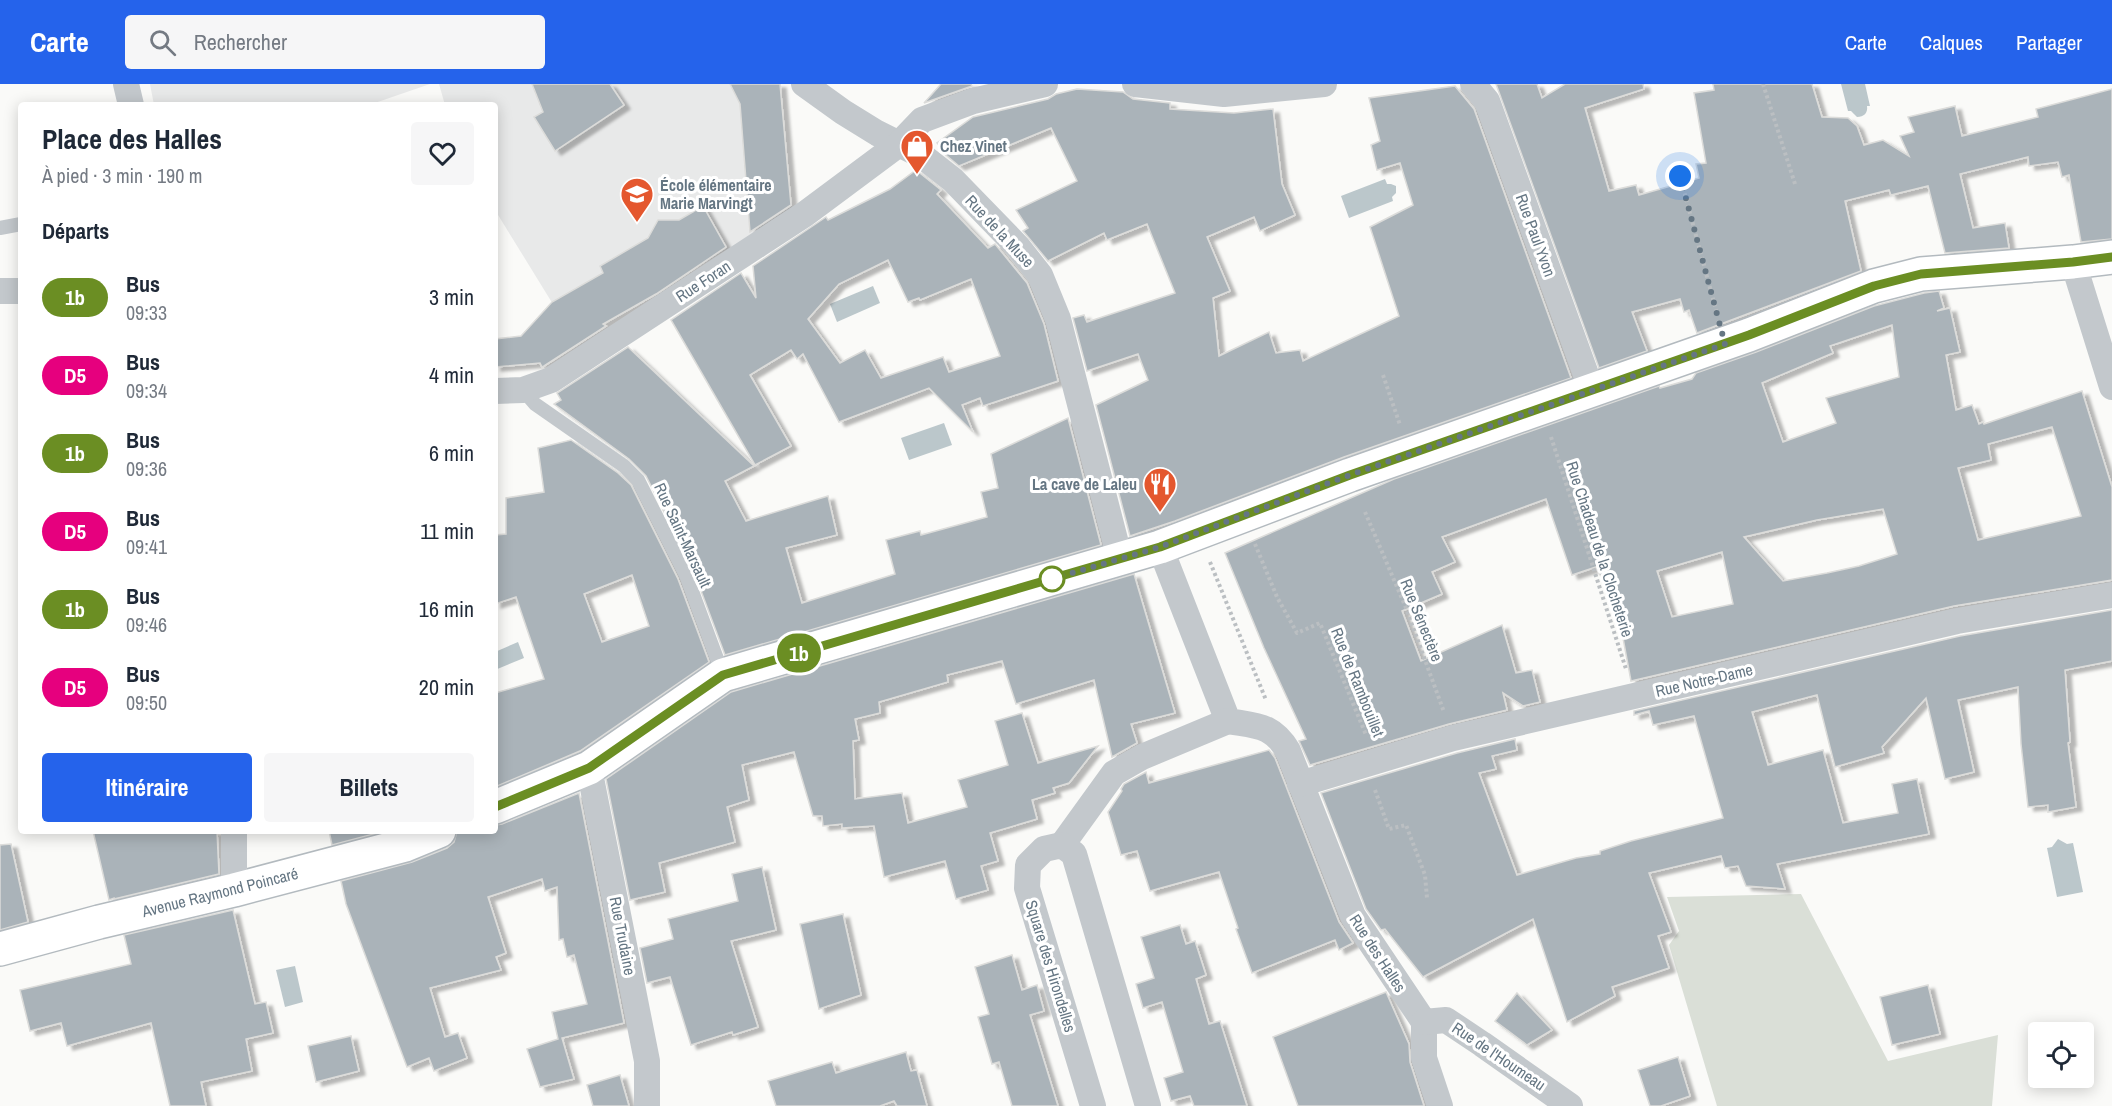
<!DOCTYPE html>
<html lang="fr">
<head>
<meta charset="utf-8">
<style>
  body { margin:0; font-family:"Archivo Narrow",sans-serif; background:#f6f6f7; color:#1f2937; height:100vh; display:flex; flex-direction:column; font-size:22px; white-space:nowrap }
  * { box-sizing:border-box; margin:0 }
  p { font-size:20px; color:#747a83 }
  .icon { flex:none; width:33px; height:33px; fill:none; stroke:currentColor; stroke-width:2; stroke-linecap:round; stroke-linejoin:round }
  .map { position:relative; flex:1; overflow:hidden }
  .details { position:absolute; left:18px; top:18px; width:480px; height:732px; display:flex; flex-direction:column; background:#fff; border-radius:6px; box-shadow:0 3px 15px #0003 }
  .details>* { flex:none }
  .badge { padding:0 12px; border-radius:20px; font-size:21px; line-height:39px }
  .controls { position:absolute; left:2028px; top:938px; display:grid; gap:12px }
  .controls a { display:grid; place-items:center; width:66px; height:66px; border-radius:6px; background:#fff; box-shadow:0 3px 15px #0003; font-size:30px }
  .you { position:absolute; width:30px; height:30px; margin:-15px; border:4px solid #fff; border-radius:50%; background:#1a73e8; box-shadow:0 0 0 9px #1a73e833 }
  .map>.badge { position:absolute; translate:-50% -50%; box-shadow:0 0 0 3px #fff }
  h2 { padding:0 24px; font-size:22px; line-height:54px }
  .round { display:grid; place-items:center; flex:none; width:63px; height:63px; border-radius:6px; background:#f6f6f7 }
  .headline { display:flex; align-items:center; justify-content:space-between; height:102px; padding:0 24px }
  h1 { font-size:28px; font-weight:700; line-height:45px }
  .cta { display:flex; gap:12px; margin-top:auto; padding:12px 24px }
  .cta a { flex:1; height:69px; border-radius:6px; background:#2563eb; color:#fff; font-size:24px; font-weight:700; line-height:69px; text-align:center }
  .cta a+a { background:#f6f6f7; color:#1f2937 }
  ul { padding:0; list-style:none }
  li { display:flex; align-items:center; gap:18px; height:78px; padding:0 24px }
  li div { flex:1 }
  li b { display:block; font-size:22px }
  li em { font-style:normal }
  li .badge { min-width:66px; font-weight:700; text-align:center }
  header { display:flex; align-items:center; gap:36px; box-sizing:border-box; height:84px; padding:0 30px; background:#2563eb; color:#fff }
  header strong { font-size:28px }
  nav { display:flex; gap:33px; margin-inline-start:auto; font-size:21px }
  .search { width:420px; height:54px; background:#f6f6f7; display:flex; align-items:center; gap:15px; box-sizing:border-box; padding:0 21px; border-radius:6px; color:#747a83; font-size:22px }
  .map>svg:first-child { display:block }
</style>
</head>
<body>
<header>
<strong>Carte</strong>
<div class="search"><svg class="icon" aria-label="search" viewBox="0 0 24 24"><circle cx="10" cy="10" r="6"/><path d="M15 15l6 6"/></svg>Rechercher</div>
<nav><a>Carte</a><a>Calques</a><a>Partager</a></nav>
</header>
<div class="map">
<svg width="2112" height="1022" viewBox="0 0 2112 1022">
  <defs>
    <filter id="shadow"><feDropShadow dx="6" dy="4" stdDeviation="1.5" flood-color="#0004"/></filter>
  </defs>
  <rect width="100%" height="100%" fill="#fafaf8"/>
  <g fill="#e8e9e9">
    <polygon points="150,0 430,0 369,21 154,21"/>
    <polygon points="439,0 777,0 781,7 792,127 575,256 495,126 495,21 445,21"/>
  </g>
  <polygon fill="#dadfd7" points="1801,810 1888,977 1998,951 1992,1022 1717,1022 1669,861 1679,847 1667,813"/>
  <g fill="#bbc7cb">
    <path d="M 1841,0 L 1865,0 L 1870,22 L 1867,22 C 1868,29 1864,33 1857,33 L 1851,27 L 1848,27 Z"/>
    <polygon points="1385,95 1387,100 1391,100 1396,102 1396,109 1392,113 1393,117 1349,134 1341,112"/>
    <polygon points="873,202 880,219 837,238 830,220"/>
    <polygon points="944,339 952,361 909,376 901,354"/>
    <polygon points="518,558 524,574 495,586 495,568"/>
    <polygon points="2058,755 2067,760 2073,759 2083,808 2057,813 2047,764 2052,763"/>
    <polygon points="295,882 303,918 285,923 276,886"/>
  </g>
  <g fill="#aab3b9" stroke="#dcdcda" stroke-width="1.5" fill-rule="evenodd" filter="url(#shadow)">
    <polygon points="532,0 610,0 624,21 555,67 534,33 543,28"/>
    <polygon points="730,0 780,0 791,121 750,148 740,20"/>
    <polygon points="941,0 971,0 972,2 924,19"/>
    <polygon points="1496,0 1537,0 1542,14 1565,0 1643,0 1644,5 1585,24 1609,107 1636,101 1639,111 1699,94 1696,80 1706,79 1694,9 1714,6 1713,0 1812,0 1822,33 1848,34 1857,42 1864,61 1883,56 1909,72 1900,52 1914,48 1908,33 1955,22 1962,52 2038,33 2036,25 2112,5 2112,155 2081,158 2069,91 2062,93 2058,78 2029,82 2028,73 1960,90 1973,144 2005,139 2009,164 1945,169 1928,102 1891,111 1889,106 1845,117 1861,187 1697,249 1689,226 1684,228 1680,215 1632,228 1647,267 1599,284"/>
    <polygon points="1455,2 1474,25 1571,294 1344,373 1175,437 1130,452 1096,321 1148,296 1138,270 1087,287 1073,234 1084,231 1087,238 1175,209 1147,140 1107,156 1104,149 1048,177 1023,147 1028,144 1016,126 1077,97 1051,44 959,82 941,67 943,66 937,59 973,33 1048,15 1056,10 1077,5 1123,8 1133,15 1170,19 1170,25 1234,29 1273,25 1282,100 1295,131 1260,147 1254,133 1207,153 1230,207 1213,214 1219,272 1269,248 1276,269 1300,266 1303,277 1399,232 1370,143 1413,121 1400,79 1377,86 1371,61 1380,57 1369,14"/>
    <path d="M 916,86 L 941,106 L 937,110 L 988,164 L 995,160 L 1027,199 L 1044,240 L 1058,297 L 983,322 L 980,314 L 962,321 L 973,348 L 929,304 L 839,338 L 803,270 L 797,275 L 791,266 L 750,291 L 791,362 L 755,381 L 671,236 L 741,189 L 756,214 L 753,182 L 826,133 L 828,136 L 890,105 ZM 888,176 L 908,218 L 919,214 L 920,216 L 971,195 L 1000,272 L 949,288 L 943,273 L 881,294 L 865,266 L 840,279 L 808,235 L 839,200 Z"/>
    <polygon points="703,122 726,163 656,210 603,240 606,242 544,282 542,283 540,279 495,283 495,255 521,252 552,218 603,189 600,182 648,154 658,136 679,136"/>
    <path d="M 1939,207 L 1944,224 L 1937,227 L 1950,224 L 1960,268 L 1946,271 L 1956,326 L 1972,321 L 1979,340 L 1983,338 L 1984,340 L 2082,307 L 2112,403 L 2112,496 L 1954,522 L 1631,597 L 1623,554 L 1612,514 L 1596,483 L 1572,491 L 1546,415 L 1442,453 L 1455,478 L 1432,488 L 1442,510 L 1402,527 L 1421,577 L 1502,541 L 1516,589 L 1532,586 L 1540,618 L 1523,622 L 1503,609 L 1507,626 L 1449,640 L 1310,681 L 1299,657 L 1306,655 L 1264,564 L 1225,469 L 1394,395 L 1659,302 L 1660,304 L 1692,295 L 1696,289 L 1756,268 L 1874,222 L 1924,209 ZM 1892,241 L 1899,293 L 1826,314 L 1836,339 L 1783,358 L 1762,299 L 1833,269 L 1830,262 ZM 2052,343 L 2081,432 L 1978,456 L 1958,384 L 1991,376 L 1988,360 ZM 1883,425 L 1897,470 L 1859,482 L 1827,489 L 1783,497 L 1744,453 L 1817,436 ZM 1722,468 L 1733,520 L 1672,533 L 1657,487 Z"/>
    <polygon points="628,263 754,382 725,397 746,437 828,412 837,451 786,464 802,519 895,490 886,456 920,447 921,451 987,433 981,408 998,404 991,370 1068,334 1101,461 725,571 694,488 646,392 629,375 554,320 561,316 557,309"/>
    <path d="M 571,356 L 618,389 L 631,401 L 678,495 L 709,578 L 580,667 L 495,703 L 495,609 L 544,595 L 516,513 L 495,520 L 495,451 L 506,450 L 506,414 L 544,408 L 538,364 ZM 632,491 L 649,542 L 602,558 L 584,510 Z"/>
    <polygon points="1134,490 1175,629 1131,640 1137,659 1112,673 1094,596 1016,620 1002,577 947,591 948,598 879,618 880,629 855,635 859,656 853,657 855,715 902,709 908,739 967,723 958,696 1008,681 995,637 1022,629 1038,679 1098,662 1069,699 1053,704 1055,709 1032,716 1037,735 990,749 998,777 981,782 988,806 956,815 945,777 884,793 874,742 842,744 842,740 823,742 822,732 813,732 794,668 742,681 749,716 727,723 735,758 659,779 665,808 630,816 606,695 731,608"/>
    <polygon points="2112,526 2112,577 2065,586 2070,658 2068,659 2076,723 2048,728 2048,721 2028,723 2021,660 2018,603 1958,616 1974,688 1945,695 1926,614 1882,663 1884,669 1835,683 1817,611 1752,628 1768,681 1823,666 1843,739 1898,729 1892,700 1917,695 1929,750 1777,780 1785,805 1746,802 1738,782 1725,784 1721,772 1649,789 1671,848 1658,852 1669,884 1612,903 1615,912 1567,938 1533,835 1423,893 1385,845 1381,846 1366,825 1321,709 1457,669 1515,655 1517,666 1492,672 1496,685 1479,689 1517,791 1576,774 1600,770 1600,767 1631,757 1723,734 1694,632 1653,641 1649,627 1634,631 1634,627 1960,552"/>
    <polygon points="1269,666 1275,674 1339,838 1353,859 1339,866 1335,856 1252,889 1236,845 1238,844 1219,788 1150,807 1137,767 1121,771 1108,728 1122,707 1121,705 1124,700 1146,688 1149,699"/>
    <polygon points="579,709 624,939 562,954 574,995 540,1003 527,965 558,955 552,928 587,920 574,871 567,873 563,855 559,856 557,803 545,807 542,795 488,813 506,869 496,873 501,886 430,904 445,953 458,949 467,974 434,987 429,974 407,983 346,820 341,797 412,778 447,764 454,758 457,747 495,747 495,741 502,740"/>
    <polygon points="93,747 217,747 219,790 114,815 114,814 109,816"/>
    <polygon points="329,747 385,747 332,761"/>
    <polygon points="11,760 28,838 0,846 0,761"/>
    <polygon points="762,783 776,846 731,857 758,943 733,951 732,948 691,961 670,893 647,899 640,864 673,855 668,835 738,817 732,790"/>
    <polygon points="233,826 255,920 266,918 273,949 246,955 252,987 201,998 206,1022 170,1022 151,939 67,962 61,939 30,947 20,906 131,880 124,851"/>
    <polygon points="843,830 861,911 819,925 800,840"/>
    <polygon points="1180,841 1186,860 1195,857 1206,891 1196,895 1209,940 1220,937 1247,1022 1194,1022 1190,1012 1171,1017 1164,994 1183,988 1162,918 1143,924 1136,900 1154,894 1141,853"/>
    <polygon points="1012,871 1022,906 1037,901 1044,927 1030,931 1058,1022 1012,1022 999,978 992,980 978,933 989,930 975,883"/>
    <polygon points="1928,901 1940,950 1892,961 1880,913"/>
    <polygon points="1386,908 1409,960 1410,978 1424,1022 1298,1022 1273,953"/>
    <polygon points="1517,909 1552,946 1527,961 1495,937"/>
    <polygon points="351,952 359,987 316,998 308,962"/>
    <polygon points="906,968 911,987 917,986 927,1022 897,1022 894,1017 880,1022 776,1022 768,997 832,978 836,989"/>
    <polygon points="1678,973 1690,1012 1661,1022 1650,1022 1638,986"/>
    <polygon points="620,991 629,1022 593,1022 587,1001"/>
  </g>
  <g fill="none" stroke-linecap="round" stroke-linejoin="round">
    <defs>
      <g id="secondary">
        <polyline points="495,723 589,684 723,591 1160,463 1350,391 1749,251 1874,202 1921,190 2073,178 2112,173"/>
        <polyline points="0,865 99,838 234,806 405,761 439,747"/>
      </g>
    </defs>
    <use href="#secondary" stroke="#b3babf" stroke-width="36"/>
    <g stroke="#bbbfc2" stroke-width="4" stroke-dasharray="3 3" stroke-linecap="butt">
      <polyline points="1763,0 1795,100"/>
      <polyline points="1680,92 1717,230"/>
      <polyline points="1383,291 1400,341"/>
      <polyline points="1551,353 1626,585"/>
      <polyline points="1365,428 1406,524 1444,628"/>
      <polyline points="1255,460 1277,513 1297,549 1320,539 1366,651"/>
      <polyline points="1210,478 1266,616"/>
      <polyline points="1375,706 1389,745 1406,741 1425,791 1427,814"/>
    </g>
    <g stroke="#c3c8cc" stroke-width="14">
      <polyline points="0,144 21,140"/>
      <polyline points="523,306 535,320 624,382 638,396 686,491 723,591"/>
    </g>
    <g stroke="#c3c8cc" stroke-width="26">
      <polyline points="126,0 131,21"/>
      <polyline points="804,0 843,28 877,49 921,71 953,96 1018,163 1040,191 1058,235 1120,475"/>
      <polyline points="1135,0 1224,10 1324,0"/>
      <polyline points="1473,0 1487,17 1592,307"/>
      <polyline points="2073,178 2112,303"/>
      <polyline points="0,207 21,207"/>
      <polyline points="495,307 523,306 551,296 805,130 899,60 922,36 973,17 1045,0"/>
      <path d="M 1160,463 L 1228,637 C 1256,642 1272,640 1288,667 L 1353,832 L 1424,938 L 1424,974 L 1440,1022"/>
      <polyline points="589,684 647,977 647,1022"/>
      <polyline points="1300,700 1453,654 1957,537 2112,511"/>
      <polyline points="1062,761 1114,689 1142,673 1228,637"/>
      <polyline points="234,806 234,747"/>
      <polyline points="1424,938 1446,936 1482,960 1570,1022"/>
      <polyline points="1093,1022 1027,804 1028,781 1044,765 1062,761 1074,770 1148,1022"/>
    </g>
    <use href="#secondary" stroke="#fff" stroke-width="33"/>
  </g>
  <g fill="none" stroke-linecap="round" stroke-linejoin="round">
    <defs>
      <polyline id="line" points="495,723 589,684 723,591 1160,463 1350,391 1749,251 1874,202 1921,190 2073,178 2112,173"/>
    </defs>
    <use href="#line" stroke="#fff" stroke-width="14"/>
    <use href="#line" stroke="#6b8e23" stroke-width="9"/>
    <polyline stroke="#657683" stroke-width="6" stroke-dasharray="0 10.8" points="1052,495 1160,463 1350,391 1725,260 1680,92"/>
  </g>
  <defs>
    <symbol id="shop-pin" viewBox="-11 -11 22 30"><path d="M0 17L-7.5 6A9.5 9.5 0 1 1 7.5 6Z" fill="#e4572e" stroke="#fff"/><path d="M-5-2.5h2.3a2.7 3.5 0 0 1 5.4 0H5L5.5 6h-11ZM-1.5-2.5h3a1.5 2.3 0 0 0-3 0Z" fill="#fff"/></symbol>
    <symbol id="school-pin" viewBox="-11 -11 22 30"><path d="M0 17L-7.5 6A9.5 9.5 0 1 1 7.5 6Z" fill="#e4572e" stroke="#fff"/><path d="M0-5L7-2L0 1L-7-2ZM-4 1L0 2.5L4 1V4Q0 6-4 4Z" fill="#fff"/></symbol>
    <symbol id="restaurant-pin" viewBox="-11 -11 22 30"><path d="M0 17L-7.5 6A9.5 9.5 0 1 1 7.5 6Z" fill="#e4572e" stroke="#fff"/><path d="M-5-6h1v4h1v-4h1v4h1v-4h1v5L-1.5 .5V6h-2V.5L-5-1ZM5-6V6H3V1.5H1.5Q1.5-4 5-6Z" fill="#fff"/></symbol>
  </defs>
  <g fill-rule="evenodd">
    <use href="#shop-pin" x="898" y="43" width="38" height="52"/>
    <use href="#school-pin" x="618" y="91" width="38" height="52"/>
    <use href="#restaurant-pin" x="1141" y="381" width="38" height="52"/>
  </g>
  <circle fill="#fff" stroke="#6b8e23" stroke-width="3" cx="1052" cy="495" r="12"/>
  <g text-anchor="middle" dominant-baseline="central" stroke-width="6" stroke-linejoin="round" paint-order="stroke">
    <g font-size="16" font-weight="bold" fill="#657683" stroke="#fff" text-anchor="start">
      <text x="940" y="62">Chez Vinet</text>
      <text x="660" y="101">École élémentaire<tspan x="660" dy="18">Marie Marvingt</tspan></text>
      <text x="1137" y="400" text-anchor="end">La cave de Laleu</text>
    </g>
    <g font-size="16" fill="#657683" stroke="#fff">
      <text transform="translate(1000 147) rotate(47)">Rue de la Muse</text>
      <text transform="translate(1536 151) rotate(70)">Rue Paul Yvon</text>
      <text transform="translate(703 197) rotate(-33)">Rue Foran</text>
      <text transform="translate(683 451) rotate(65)">Rue Saint-Marsault</text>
      <text transform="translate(1600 465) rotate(72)">Rue Chadeau de la Clocheterie</text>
      <text transform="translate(1422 536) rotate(68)">Rue Sénectère</text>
      <text transform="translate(1704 596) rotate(-13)">Rue Notre-Dame</text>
      <text transform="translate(1358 598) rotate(68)">Rue de Rambouillet</text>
      <text transform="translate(220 808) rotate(-14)">Avenue Raymond Poincaré</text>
      <text transform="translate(623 852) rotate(79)">Rue Trudaine</text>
      <text transform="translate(1378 869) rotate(57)">Rue des Halles</text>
      <text transform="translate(1051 882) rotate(73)">Square des Hirondelles</text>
      <text transform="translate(1499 972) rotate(34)">Rue de l'Houmeau</text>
    </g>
  </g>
</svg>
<div class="controls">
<a><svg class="icon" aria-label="locate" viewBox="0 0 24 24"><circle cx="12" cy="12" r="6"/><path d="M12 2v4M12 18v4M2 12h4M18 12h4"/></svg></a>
</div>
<div class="you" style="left:1680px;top:92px"></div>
<b class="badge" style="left:799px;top:569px;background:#6b8e23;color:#fff">1b</b>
<section class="details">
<div class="headline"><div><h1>Place des Halles</h1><p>À pied · 3 min · 190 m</p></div><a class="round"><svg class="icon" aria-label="heart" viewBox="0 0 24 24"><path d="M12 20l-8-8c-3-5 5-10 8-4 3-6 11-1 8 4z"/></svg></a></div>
<h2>Départs</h2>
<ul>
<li><span class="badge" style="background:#6b8e23;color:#fff">1b</span><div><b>Bus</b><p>09:33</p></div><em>3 min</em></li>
<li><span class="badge" style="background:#e6007e;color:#fff">D5</span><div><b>Bus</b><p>09:34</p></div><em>4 min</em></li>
<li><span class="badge" style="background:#6b8e23;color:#fff">1b</span><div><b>Bus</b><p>09:36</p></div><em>6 min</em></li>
<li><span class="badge" style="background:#e6007e;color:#fff">D5</span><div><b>Bus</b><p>09:41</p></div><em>11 min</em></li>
<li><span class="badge" style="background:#6b8e23;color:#fff">1b</span><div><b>Bus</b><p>09:46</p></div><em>16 min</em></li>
<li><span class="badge" style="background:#e6007e;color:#fff">D5</span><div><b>Bus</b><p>09:50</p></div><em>20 min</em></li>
</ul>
<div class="cta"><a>Itinéraire</a><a>Billets</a></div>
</section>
</div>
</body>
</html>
